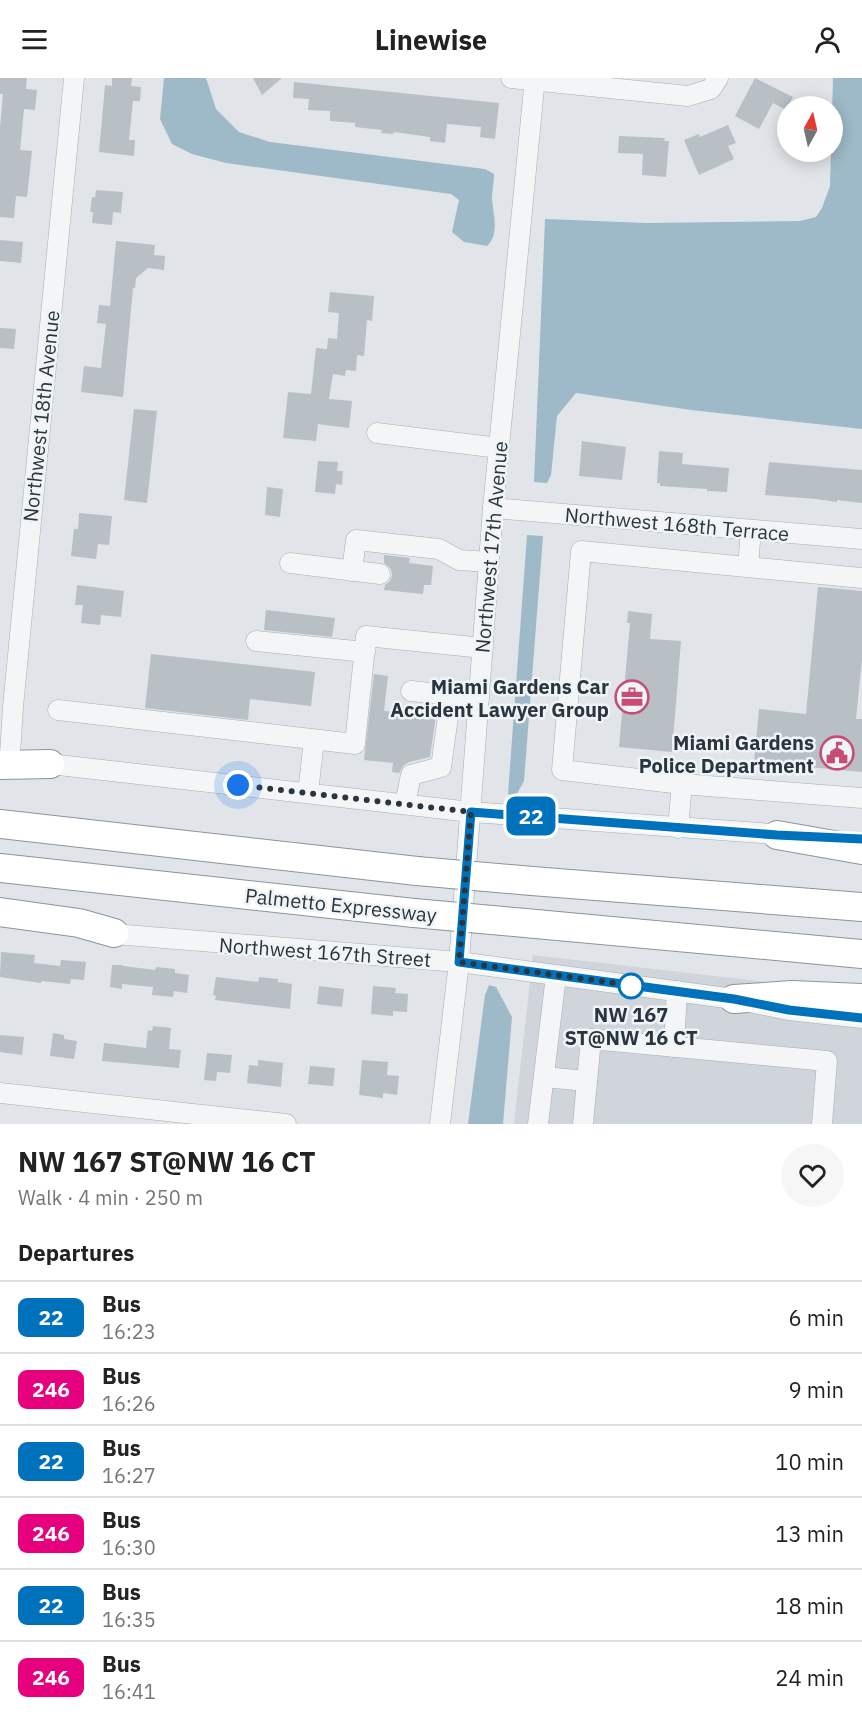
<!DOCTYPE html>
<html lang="en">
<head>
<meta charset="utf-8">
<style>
  body { margin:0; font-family:"IBM Plex Sans",sans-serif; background:#f6f6f6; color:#222; height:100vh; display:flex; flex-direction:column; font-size:22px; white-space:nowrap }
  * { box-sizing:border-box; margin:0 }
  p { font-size:20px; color:#767676 }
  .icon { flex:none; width:33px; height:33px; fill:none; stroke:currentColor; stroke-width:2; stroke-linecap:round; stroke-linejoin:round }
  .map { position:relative; height:1046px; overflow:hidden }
  .details { display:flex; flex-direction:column; background:#fff; flex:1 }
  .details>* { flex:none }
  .badge { padding:0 12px; border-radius:9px; font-size:21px; line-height:39px }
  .needle { width:39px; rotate:8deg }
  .fabs { position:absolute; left:777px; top:18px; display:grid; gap:12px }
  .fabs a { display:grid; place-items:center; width:66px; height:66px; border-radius:50%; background:#fff; box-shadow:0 3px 15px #0003; font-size:30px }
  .you { position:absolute; width:30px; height:30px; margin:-15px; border:4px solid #fff; border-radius:50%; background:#1a73e8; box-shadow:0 0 0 9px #1a73e833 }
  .map>.badge { position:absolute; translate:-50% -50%; box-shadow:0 0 0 3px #fff }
  h2 { padding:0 18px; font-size:22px; line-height:54px }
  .round { display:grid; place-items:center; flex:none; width:63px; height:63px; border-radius:32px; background:#f6f6f6 }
  .summary { display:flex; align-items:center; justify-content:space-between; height:102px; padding:0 18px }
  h1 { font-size:28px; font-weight:700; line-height:45px }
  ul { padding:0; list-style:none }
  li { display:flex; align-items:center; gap:18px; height:72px; padding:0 18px; border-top:2px solid #e0e0e0 }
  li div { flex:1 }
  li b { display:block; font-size:22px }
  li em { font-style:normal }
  li .badge { min-width:66px; font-weight:700; text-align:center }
  header { display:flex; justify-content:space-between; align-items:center; height:78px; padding:0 18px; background:#fff; font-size:27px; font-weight:700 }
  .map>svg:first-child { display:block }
</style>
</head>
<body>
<header><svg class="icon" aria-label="menu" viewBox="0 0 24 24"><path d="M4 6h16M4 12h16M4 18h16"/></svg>Linewise<svg class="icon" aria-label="person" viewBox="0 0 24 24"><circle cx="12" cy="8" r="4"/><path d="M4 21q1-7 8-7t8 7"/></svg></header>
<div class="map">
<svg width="862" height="1046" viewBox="0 0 862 1046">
  <rect width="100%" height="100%" fill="#e1e5e9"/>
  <polygon fill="#cfd5da" points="533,877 862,915 862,1046 514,1046"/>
  <g fill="#9eb9c7">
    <path d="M 164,0 L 206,0 L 216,31 L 239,54 L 270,64 L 485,91 L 494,96 C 494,104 492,113 492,121 C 493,136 500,156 487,168 L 464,164 L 452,154 L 459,122 L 451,116 L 226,85 L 192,76 L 172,66 L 160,41 Z"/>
    <polygon points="833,0 862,0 862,351 691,332 576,315 557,338 551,397 547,405 534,404 545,141 647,145 800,143 816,139 822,130 830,108"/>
    <polygon points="527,457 543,458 524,703 515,719 508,716"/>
    <polygon points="489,907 496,909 512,939 503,1046 468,1046 485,917"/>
  </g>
  <g fill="#b8bfc5">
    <polygon points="0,0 27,0 26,11 37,12 35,32 24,31 20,72 32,73 27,119 16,118 14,140 0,139 0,50 3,16 0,16"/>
    <polygon points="112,0 132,0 131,8 141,9 140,23 133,23 129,62 135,62 134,78 99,74 105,7 112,8"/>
    <polygon points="253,0 282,0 262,17"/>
    <polygon points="755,0 793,19 788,28 788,33 773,25 759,51 735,38"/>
    <polygon points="294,4 499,25 495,61 480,59 481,49 447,46 445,65 430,63 430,59 394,54 393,56 381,55 382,52 355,49 355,45 330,43 330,33 308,32 309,21 293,20"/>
    <polygon points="728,47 736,65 728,68 734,81 699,97 684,62 699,56 700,59"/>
    <polygon points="619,58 665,60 664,63 669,63 666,99 642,97 643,76 618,75"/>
    <polygon points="96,112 123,114 121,135 113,134 112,147 92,145 93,134 90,134 92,119 95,120"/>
    <polygon points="0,162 23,164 21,185 0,183"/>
    <polygon points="116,163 155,167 154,177 165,178 164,192 148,190 136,200 135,210 133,210 123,319 81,314 84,288 101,290 106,246 97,245 99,227 110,228"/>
    <polygon points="330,214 374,218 372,243 367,242 364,278 357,277 356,293 346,292 345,298 333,296 329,321 352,323 349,350 318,346 316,363 283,360 288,314 311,316 316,270 327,271 328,260 337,261 339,235 328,234"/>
    <polygon points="0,250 16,251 14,271 0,270"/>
    <polygon points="134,331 157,333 147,425 124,422"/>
    <polygon points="582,363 626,369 622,402 579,398"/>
    <polygon points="659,373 683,375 682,386 729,390 727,414 707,413 707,411 660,408 660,405 657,405"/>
    <polygon points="318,383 338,384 337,393 343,393 342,407 336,406 335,416 315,414"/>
    <polygon points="769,384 862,392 862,425 837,422 837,424 816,421 765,417"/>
    <polygon points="267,409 283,411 280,439 265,437"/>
    <polygon points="79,435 112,438 109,467 98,466 96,481 71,478 74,451 78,451"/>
    <polygon points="384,477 410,480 409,485 433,488 431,507 424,507 423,516 384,512 385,507 390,503 392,497 391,491 384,485"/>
    <polygon points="77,507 124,513 121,539 101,537 100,547 81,545 83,527 75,527"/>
    <polygon points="818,509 862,513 862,581 856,641 862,641 862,694 754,684 759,631 806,636"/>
    <polygon points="266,532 335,540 332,559 264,552"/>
    <polygon points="628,533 652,536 650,561 681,563 672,674 619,669 630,545 627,545"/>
    <polygon points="151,576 315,594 311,628 250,621 248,642 145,630"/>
    <polygon points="374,596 388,598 384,633 436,637 430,679 409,684 403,688 399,695 392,694 393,685 364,682"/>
    <polygon points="1,874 35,877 34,885 60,888 61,882 86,884 84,902 71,901 70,906 42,903 41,905 0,899"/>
    <polygon points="112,887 123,887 123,888 155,892 156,889 175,891 175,895 189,897 187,915 174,913 173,919 152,917 153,909 122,906 122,911 110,909"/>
    <polygon points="216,899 258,904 259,899 278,901 278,904 292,906 290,931 215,922 216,918 213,917"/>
    <polygon points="319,908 344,911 342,929 317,926"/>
    <polygon points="373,908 396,910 395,915 408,916 407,934 393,933 393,938 371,936"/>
    <polygon points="153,948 171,950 169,971 181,972 179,990 102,983 104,965 146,970 148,952 152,953"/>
    <polygon points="53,955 64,957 64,961 77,963 74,981 50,978"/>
    <polygon points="0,957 24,959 22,977 0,974"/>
    <polygon points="207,975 232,977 230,995 217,994 216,1003 204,1002"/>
    <polygon points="258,982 283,985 281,1009 247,1005 249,987 258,988"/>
    <polygon points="362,982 388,984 387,997 399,998 397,1017 383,1015 383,1020 359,1017"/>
    <polygon points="310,988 335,990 333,1008 308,1006"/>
  </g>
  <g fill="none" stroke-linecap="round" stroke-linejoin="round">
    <defs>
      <g id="minor">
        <polyline points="511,0 688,18 711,11 718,0"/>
        <polyline points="377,355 499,370"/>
        <polyline points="493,430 862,461"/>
        <polyline points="290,485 380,496"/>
        <polyline points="748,488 751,452"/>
        <polyline points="352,493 356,462 439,471 459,482 489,484"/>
        <polyline points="256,563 365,574"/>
        <polyline points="411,613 479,620"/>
        <polyline points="58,632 355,666 366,558 483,570"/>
        <polyline points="10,676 13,629 74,0"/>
        <polyline points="38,683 50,686 471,734 787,757"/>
        <polyline points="682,706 562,692 581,473 862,500"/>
        <polyline points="308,715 314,662"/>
        <polyline points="405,726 411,697 441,689 451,617"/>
        <polyline points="678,750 682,706 862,720"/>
        <polyline points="102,855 459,884 734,921 789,932 862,940"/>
        <polyline points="674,969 677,913"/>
        <polyline points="544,999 587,1003"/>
        <polyline points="0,1015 286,1046"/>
        <polyline points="440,1046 459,884 493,430 535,0"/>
        <polyline points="538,1046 556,898"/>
        <polyline points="583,1046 591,961 827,983 822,1046"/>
      </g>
      <g id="highway">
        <polyline points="0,687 50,686"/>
        <polyline points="0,746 417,793"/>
        <polyline points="777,757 862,772"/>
        <polyline points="0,790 414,835"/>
        <polyline points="532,803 862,829"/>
        <polyline points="0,834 79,845 114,855"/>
        <polyline points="525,845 862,876"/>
        <polyline points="734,921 792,917 862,920"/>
      </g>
    </defs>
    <use href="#minor" stroke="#a6adb3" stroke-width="21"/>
    <use href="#highway" stroke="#89959e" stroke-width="30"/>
    <use href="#minor" stroke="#f3f5f7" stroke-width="20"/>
    <use href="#highway" stroke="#fff" stroke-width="28"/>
    <defs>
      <g id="highway-bridge">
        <polyline points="417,793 532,803"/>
        <polyline points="414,835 525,845"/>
      </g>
    </defs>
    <use href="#highway-bridge" stroke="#89959e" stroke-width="30" stroke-linecap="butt"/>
    <use href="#highway-bridge" stroke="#fff" stroke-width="28"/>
  </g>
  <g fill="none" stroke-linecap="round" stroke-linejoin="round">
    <defs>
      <polyline id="line" points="862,761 777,757 471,734 459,884 734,921 789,932 862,940"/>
    </defs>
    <use href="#line" stroke="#fff" stroke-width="14"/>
    <use href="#line" stroke="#0072bc" stroke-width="9"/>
    <polyline stroke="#2a363f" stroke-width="6" stroke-dasharray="0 10.8" points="238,707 471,734 459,884 637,908 631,908"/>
  </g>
  <defs>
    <symbol id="office-ring" viewBox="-11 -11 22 22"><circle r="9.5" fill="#f0f4f6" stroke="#c74d75" stroke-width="1.5"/><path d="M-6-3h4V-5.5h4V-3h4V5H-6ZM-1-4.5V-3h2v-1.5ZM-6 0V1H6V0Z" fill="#c74d75"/></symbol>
    <symbol id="civic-ring" viewBox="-11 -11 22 22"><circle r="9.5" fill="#f0f4f6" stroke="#c74d75" stroke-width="1.5"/><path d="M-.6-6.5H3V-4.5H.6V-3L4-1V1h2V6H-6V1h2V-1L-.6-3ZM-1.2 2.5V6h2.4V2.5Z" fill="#c74d75"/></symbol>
  </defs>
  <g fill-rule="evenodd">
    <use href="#office-ring" x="613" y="600" width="38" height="38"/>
    <use href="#civic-ring" x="818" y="656" width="38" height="38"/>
  </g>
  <circle fill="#fff" stroke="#0072bc" stroke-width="3" cx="631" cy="908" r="12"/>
  <g text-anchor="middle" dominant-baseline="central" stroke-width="5" stroke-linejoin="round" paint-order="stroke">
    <g font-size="20" fill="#2a363f" stroke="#f0f4f6">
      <text transform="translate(41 338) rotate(-84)">Northwest 18th Avenue</text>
      <text transform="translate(677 446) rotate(5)">Northwest 168th Terrace</text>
      <text transform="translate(491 469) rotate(-85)">Northwest 17th Avenue</text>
      <text transform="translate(341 827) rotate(6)">Palmetto Expressway</text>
      <text transform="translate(325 874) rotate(4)">Northwest 167th Street</text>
    </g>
    <g font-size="20" font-weight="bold" fill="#2a363f" stroke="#f0f4f6" text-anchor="end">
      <text x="609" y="608">Miami Gardens Car<tspan x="609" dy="23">Accident Lawyer Group</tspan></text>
      <text x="814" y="664">Miami Gardens<tspan x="814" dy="23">Police Department</tspan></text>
    </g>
    <g font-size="20" font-weight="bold" fill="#2a363f" stroke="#f0f4f6">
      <text x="631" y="936">NW 167<tspan x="631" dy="23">ST@NW 16 CT</tspan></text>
    </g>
  </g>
</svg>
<div class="fabs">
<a><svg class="needle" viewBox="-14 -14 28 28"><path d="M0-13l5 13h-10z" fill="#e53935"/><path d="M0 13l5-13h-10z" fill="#767676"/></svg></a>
</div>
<div class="you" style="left:238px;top:707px"></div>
<b class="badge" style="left:531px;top:738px;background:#0072bc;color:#fff">22</b>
</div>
<section class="details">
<div class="summary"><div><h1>NW 167 ST@NW 16 CT</h1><p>Walk · 4 min · 250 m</p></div><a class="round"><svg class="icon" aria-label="heart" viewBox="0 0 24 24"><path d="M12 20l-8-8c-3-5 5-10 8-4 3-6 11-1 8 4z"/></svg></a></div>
<h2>Departures</h2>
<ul>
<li><span class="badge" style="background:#0072bc;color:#fff">22</span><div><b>Bus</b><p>16:23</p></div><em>6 min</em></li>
<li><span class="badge" style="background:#e6007e;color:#fff">246</span><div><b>Bus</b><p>16:26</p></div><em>9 min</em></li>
<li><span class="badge" style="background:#0072bc;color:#fff">22</span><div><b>Bus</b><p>16:27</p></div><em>10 min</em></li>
<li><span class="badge" style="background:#e6007e;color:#fff">246</span><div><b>Bus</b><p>16:30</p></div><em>13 min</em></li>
<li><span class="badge" style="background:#0072bc;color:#fff">22</span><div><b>Bus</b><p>16:35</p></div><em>18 min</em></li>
<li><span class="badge" style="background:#e6007e;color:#fff">246</span><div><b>Bus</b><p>16:41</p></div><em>24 min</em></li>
</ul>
</section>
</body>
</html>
